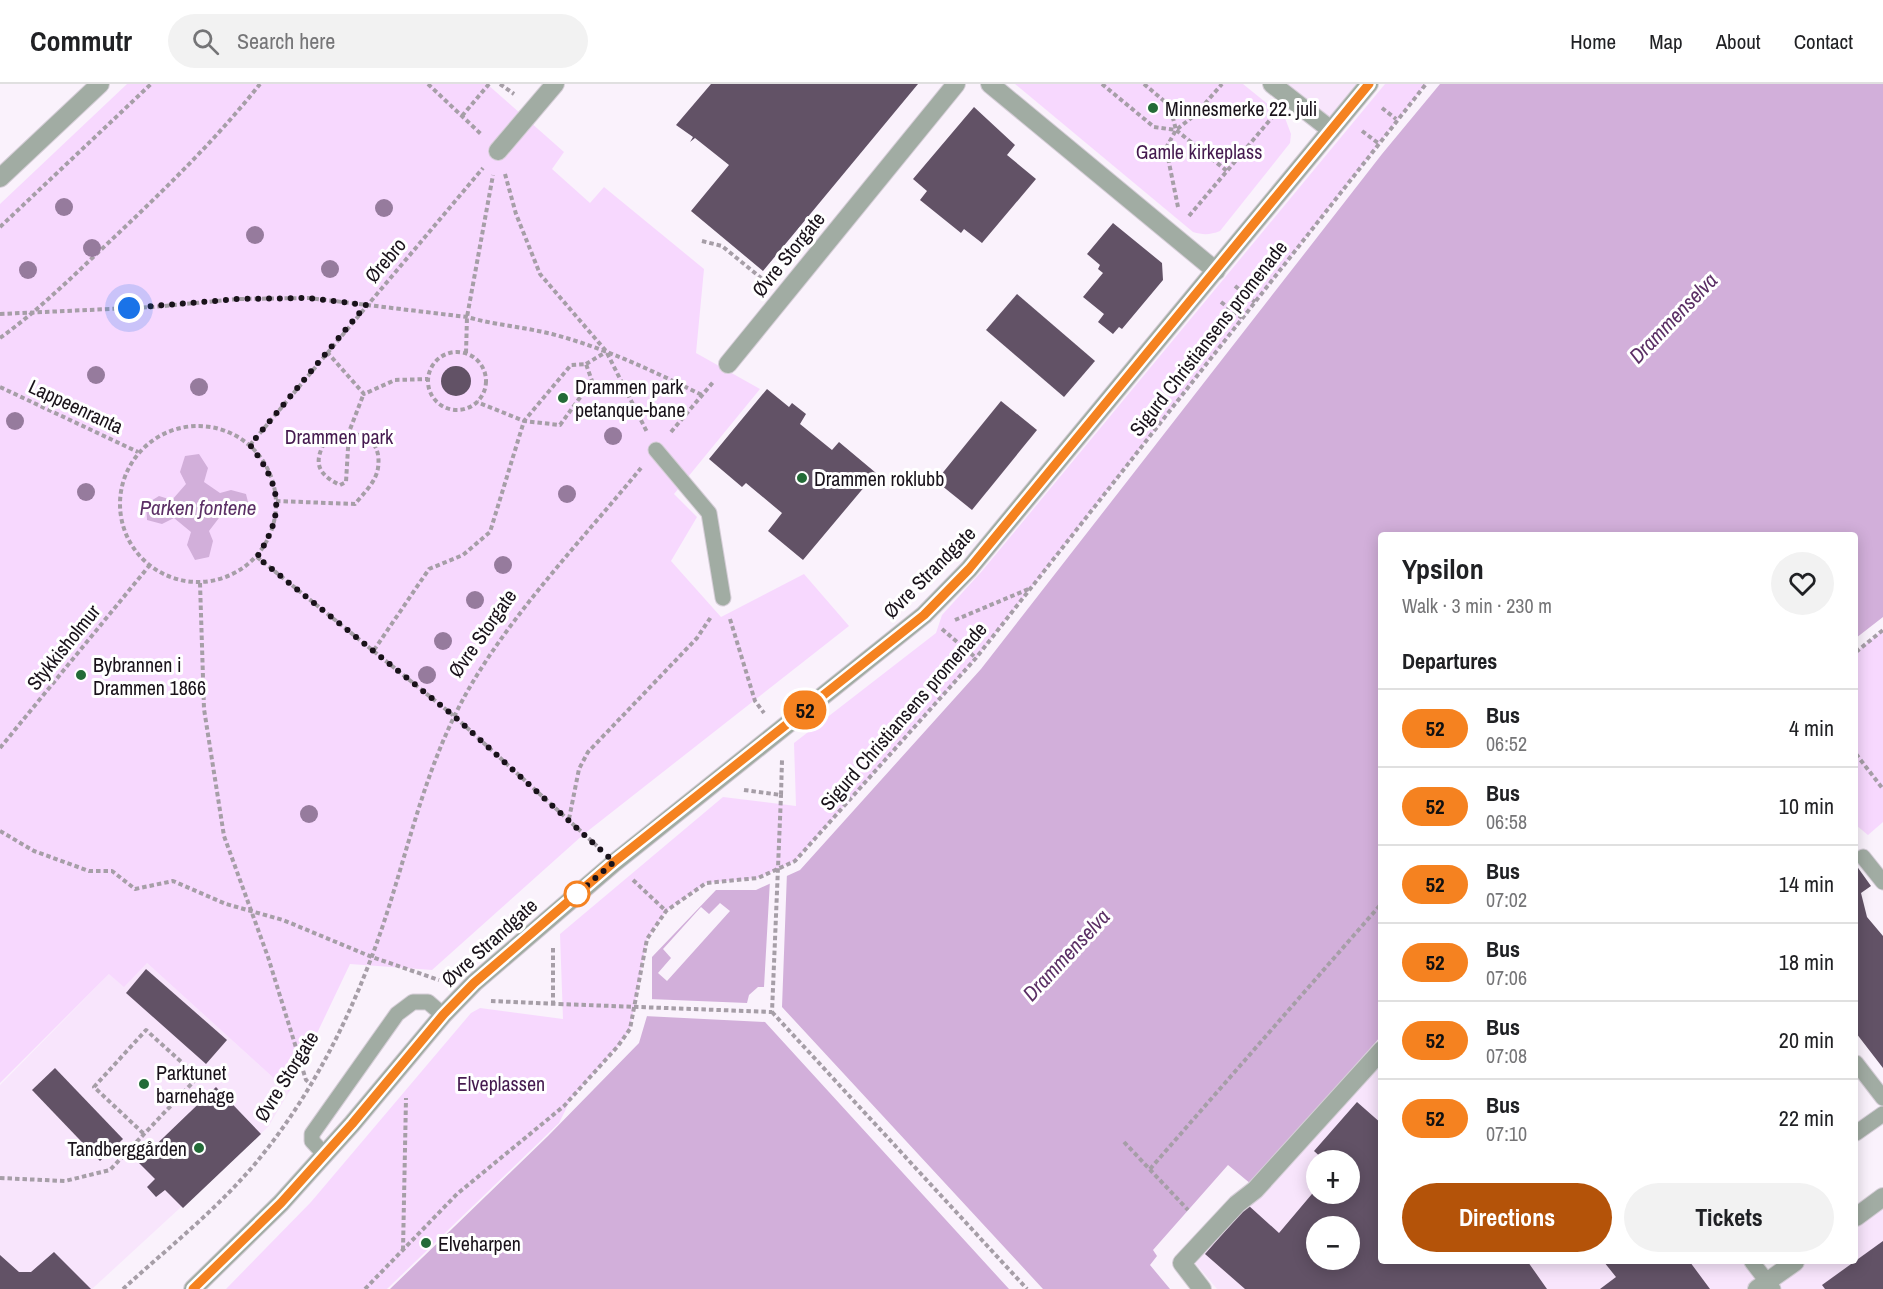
<!DOCTYPE html>
<html lang="en">
<head>
<meta charset="utf-8">
<style>
  body { margin:0; font-family:"Archivo Narrow",sans-serif; background:#f2f2f2; color:#202124; height:100vh; display:flex; flex-direction:column; font-size:22px; white-space:nowrap }
  * { box-sizing:border-box; margin:0 }
  p { font-size:20px; color:#757577 }
  .icon { flex:none; width:33px; height:33px; fill:none; stroke:currentColor; stroke-width:2; stroke-linecap:round; stroke-linejoin:round }
  .map { position:relative; flex:1; overflow:hidden }
  .side { position:absolute; left:1378px; top:448px; width:480px; height:732px; display:flex; flex-direction:column; background:#fff; border-radius:6px; box-shadow:0 3px 15px #0003 }
  .side>* { flex:none }
  .badge { padding:0 12px; border-radius:20px; font-size:21px; line-height:39px }
  .fabs { position:absolute; left:1306px; top:1066px; display:grid; gap:12px }
  .fabs a { display:grid; place-items:center; width:54px; height:54px; border-radius:50%; background:#fff; box-shadow:0 3px 15px #0003; font-size:30px }
  .you { position:absolute; width:30px; height:30px; margin:-15px; border:4px solid #fff; border-radius:50%; background:#1a73e8; box-shadow:0 0 0 9px #1a73e833 }
  .map>.badge { position:absolute; translate:-50% -50%; box-shadow:0 0 0 3px #fff }
  h2 { padding:0 24px; font-size:22px; line-height:54px }
  .round { display:grid; place-items:center; flex:none; width:63px; height:63px; border-radius:32px; background:#f2f2f2 }
  .head { display:flex; align-items:center; justify-content:space-between; height:102px; padding:0 24px }
  h1 { font-size:28px; font-weight:700; line-height:45px }
  .cta { display:flex; gap:12px; margin-top:auto; padding:12px 24px }
  .cta a { flex:1; height:69px; border-radius:36px; background:#b45309; color:#fff; font-size:24px; font-weight:700; line-height:69px; text-align:center }
  .cta a+a { background:#f2f2f2; color:#202124 }
  ul { padding:0; list-style:none }
  li { display:flex; align-items:center; gap:18px; height:78px; padding:0 24px; border-top:2px solid #e0e0e0 }
  li div { flex:1 }
  li b { display:block; font-size:22px }
  li em { font-style:normal }
  li .badge { min-width:66px; font-weight:700; text-align:center }
  header { display:flex; align-items:center; gap:36px; box-sizing:border-box; height:84px; padding:0 30px; background:#fff; border-bottom:2px solid #e0e0e0 }
  header strong { font-size:28px }
  nav { display:flex; gap:33px; margin-inline-start:auto; font-size:21px }
  .search { width:420px; height:54px; background:#f2f2f2; display:flex; align-items:center; gap:15px; box-sizing:border-box; padding:0 21px; border-radius:33px; color:#757577; font-size:22px }
  .map>svg:first-child { display:block }
</style>
</head>
<body>
<header>
<strong>Commutr</strong>
<div class="search"><svg class="icon" aria-label="search" viewBox="0 0 24 24"><circle cx="10" cy="10" r="6"/><path d="M15 15l6 6"/></svg>Search here</div>
<nav><a>Home</a><a>Map</a><a>About</a><a>Contact</a></nav>
</header>
<div class="map">
<svg width="1883" height="1205" viewBox="0 0 1883 1205">
  <rect width="100%" height="100%" fill="#faf2fc"/>
  <g fill="#f8e5fc" fill-rule="evenodd">
    <polygon points="1273,0 1369,0 1331,46"/>
    <polygon points="147,879 289,1008 268,1043 92,1205 0,1205 0,1001 110,889"/>
    <path d="M 1381,976 L 1382,1178 L 1752,1178 L 1768,1197 L 1795,1178 L 1856,1178 L 1856,1133 L 1883,1113 L 1883,1205 L 1217,1205 L 1191,1174 ZM 1317,1077 L 1350,1077 L 1350,1110 L 1317,1110 ZM 1317,1143 L 1350,1143 L 1350,1176 L 1317,1176 Z"/>
  </g>
  <g fill="#f7d8fe">
    <polygon points="127,0 487,0 564,68 552,85 590,119 604,103 704,185 696,269 760,305 674,410 697,433 671,477 721,533 804,490 849,542 584,750 432,886 350,880 289,1008 147,879 124,903 109,890 0,999 0,120"/>
    <path d="M 1015,0 L 1243,0 L 1285,34 L 1291,50 L 1290,59 L 1220,147 C 1210,151 1203,151 1193,148 Z"/>
    <polygon points="1385,0 1426,0 976,574 795,777 758,794 706,799 666,827 647,855 630,945 618,962 572,1013 559,1039 387,1205 226,1205 311,1118 471,929 480,924 563,935 560,850 723,713 796,722 794,659 936,549 942,531 982,487"/>
    <polygon points="1883,546 1883,738 1868,751 1856,741 1856,568"/>
  </g>
  <g fill="#d2afda">
    <polygon points="1440,0 1883,0 1883,533 1856,554 1856,452 1382,452 1381,952 1251,1100 1228,1081 1153,1166 1157,1172 1150,1181 1170,1205 390,1205 548,1052 639,959 652,915 652,873 716,806 756,806 800,786 981,585 1382,70"/>
    <polygon points="199,370 208,384 204,398 220,409 231,406 246,410 250,426 236,433 222,430 209,447 213,457 209,473 195,476 187,461 191,448 174,434 162,440 147,436 146,420 159,412 172,416 186,400 180,388 185,372"/>
  </g>
  <g fill="#faf2fc">
    <polygon points="787,788 782,923 1043,1205 1009,1205 765,938 644,932 649,915 747,919 749,911 758,903 764,903 770,796"/>
    <polygon points="720,819 730,827 667,897 658,889 671,874 663,865 701,823 709,830"/>
  </g>
  <g fill="#625266" fill-rule="evenodd">
    <polygon points="711,0 918,0 763,187 691,127 729,81 695,54 690,58 693,53 676,41"/>
    <polygon points="974,23 1015,61 1007,71 1036,95 982,159 964,145 961,149 920,116 927,107 913,95"/>
    <polygon points="1113,139 1162,179 1163,196 1122,245 1119,243 1113,250 1098,238 1104,230 1083,213 1103,189 1098,185 1100,181 1087,170"/>
    <polygon points="1017,210 1095,277 1064,313 986,246"/>
    <circle cx="456" cy="297" r="15"/>
    <polygon points="767,305 789,323 792,319 806,330 800,340 832,366 839,358 876,389 803,476 768,447 782,429 746,399 742,403 709,375"/>
    <polygon points="1001,317 1037,346 972,426 936,397"/>
    <polygon points="1856,781 1871,802 1861,809 1867,833 1883,852 1883,984 1856,949"/>
    <polygon points="146,885 227,956 206,980 126,909"/>
    <polygon points="55,984 123,1055 100,1077 32,1006"/>
    <polygon points="216,1003 261,1050 183,1124 165,1106 156,1113 147,1103 155,1095 138,1078"/>
    <path d="M 1357,1018 L 1382,1040 L 1382,1178 L 1528,1178 L 1547,1205 L 1245,1205 L 1205,1170 L 1248,1121 L 1279,1149 L 1317,1104 L 1317,1110 L 1350,1110 L 1350,1077 L 1325,1077 L 1314,1067 ZM 1317,1143 L 1350,1143 L 1350,1176 L 1317,1176 Z"/>
    <polygon points="1883,1157 1883,1205 1825,1205 1822,1201"/>
    <polygon points="54,1168 91,1205 0,1205 0,1171 19,1188 31,1188"/>
    <polygon points="1604,1178 1690,1178 1710,1205 1600,1205 1616,1193"/>
  </g>
  <g fill="none" stroke-linecap="round" stroke-linejoin="round">
    <defs>
      <g id="service">
        <polyline points="656,366 709,429 723,514"/>
        <polyline points="1863,773 1883,798"/>
        <polyline points="1856,979 1883,1014"/>
        <polyline points="1856,1049 1883,1030"/>
        <polyline points="325,1071 312,1057 312,1050 397,930 413,918 428,918 443,931"/>
        <polyline points="1752,1178 1773,1205"/>
      </g>
      <polyline id="pedestrian" points="1202,1205 1182,1179 1237,1120 1255,1106 1382,966"/>
      <g id="minor">
        <polyline points="990,0 1216,187"/>
        <polyline points="1272,0 1331,46"/>
        <polyline points="498,67 555,0"/>
        <polyline points="728,280 956,0"/>
        <polyline points="1856,1133 1883,1113"/>
        <polyline points="1757,1205 1795,1178"/>
      </g>
      <g id="tertiary">
        <polyline points="0,94 100,0"/>
        <polyline points="193,1205 281,1119 352,1040 443,931 474,899 614,779 924,531 969,485 1369,0"/>
      </g>
    </defs>
    <use href="#service" stroke="#d6ced8" stroke-width="17"/>
    <use href="#pedestrian" stroke="#d6ced8" stroke-width="20"/>
    <use href="#minor" stroke="#d6ced8" stroke-width="20"/>
    <use href="#tertiary" stroke="#d6ced8" stroke-width="20"/>
    <g stroke="#a69ea7" stroke-width="4" stroke-dasharray="4.5 3" stroke-linecap="butt">
      <polyline points="428,0 482,51"/>
      <polyline points="500,0 514,10"/>
      <polyline points="1102,0 1154,43 1176,46 1227,87"/>
      <polyline points="1144,0 1170,22 1176,46"/>
      <polyline points="1382,24 1396,35"/>
      <polyline points="462,32 489,0"/>
      <polyline points="1362,47 1378,59"/>
      <polyline points="505,90 516,130 540,190 606,267 647,348"/>
      <polyline points="1178,123 1166,64 1176,46 1196,30 1222,0"/>
      <polyline points="1189,132 1275,30"/>
      <polyline points="0,143 151,0"/>
      <polyline points="702,157 722,162 766,198"/>
      <polyline points="1235,202 1255,218"/>
      <polyline points="1221,218 1242,234"/>
      <path d="M 0,230 L 153,223 L 238,215 L 309,214 L 467,233 C 495,241 524,243 552,250 C 605,264 653,287 702,311"/>
      <path d="M 0,254 C 39,226 72,193 107,160 C 161,109 214,58 260,0"/>
      <circle cx="457" cy="297" r="29"/>
      <polyline points="327,268 364,310 395,296 428,295"/>
      <polyline points="466,269 467,233 493,91"/>
      <polyline points="586,280 606,268"/>
      <polyline points="0,303 138,368"/>
      <circle cx="198" cy="420" r="78"/>
      <polyline points="671,348 714,297"/>
      <polyline points="250,361 483,84"/>
      <path d="M 276,417 L 355,420 C 363,410 376,398 378,384 C 383,349 351,344 326,356 C 313,378 317,390 340,401 L 346,398 L 349,348 L 364,309"/>
      <polyline points="257,473 454,632 597,762"/>
      <polyline points="200,499 204,625 224,752 268,873 306,996 311,1000"/>
      <polyline points="730,535 755,617 764,629"/>
      <polyline points="955,536 1031,504"/>
      <polyline points="942,545 976,574"/>
      <polyline points="374,566 429,485 463,471 490,448 524,337 571,281 586,280 592,297 560,341 524,337 477,318"/>
      <polyline points="1856,568 1883,546"/>
      <polyline points="0,664 149,482"/>
      <polyline points="1856,670 1883,705"/>
      <polyline points="744,706 781,711 782,676"/>
      <polyline points="569,735 579,685 588,668 697,554 711,533"/>
      <polyline points="0,747 34,767 89,787 112,787 135,805 173,797 226,820 283,836 372,873 439,896"/>
      <polyline points="633,796 666,827"/>
      <polyline points="553,864 553,920"/>
      <polyline points="491,917 559,920"/>
      <polyline points="772,928 1027,1205"/>
      <polyline points="1124,1058 1188,1126"/>
      <polyline points="1150,1085 1382,819"/>
      <polyline points="0,1094 65,1097 110,1086 198,993 146,946 94,1003 144,1050"/>
      <polyline points="403,1166 406,1014"/>
      <path d="M 123,1205 C 169,1163 220,1123 259,1075 C 308,1015 345,944 372,872 C 402,793 417,709 454,633 C 496,545 579,460 641,384"/>
      <polyline points="365,1205 457,1110 564,1022 618,962 630,945 647,855 666,827 706,799 758,794 795,777 976,574 1426,0"/>
    </g>
    <use href="#service" stroke="#a1aca3" stroke-width="15"/>
    <use href="#pedestrian" stroke="#a1aca3" stroke-width="18"/>
    <use href="#minor" stroke="#a1aca3" stroke-width="18"/>
    <use href="#tertiary" stroke="#a1aca3" stroke-width="18"/>
    <polyline stroke="#a69ea7" stroke-width="4" stroke-dasharray="4.5 3" stroke-linecap="butt" points="559,920 772,928 781,711"/>
  </g>
  <g fill="#967b9d">
    <circle cx="64" cy="123" r="9"/>
    <circle cx="384" cy="124" r="9"/>
    <circle cx="255" cy="151" r="9"/>
    <circle cx="92" cy="164" r="9"/>
    <circle cx="330" cy="185" r="9"/>
    <circle cx="28" cy="186" r="9"/>
    <circle cx="96" cy="291" r="9"/>
    <circle cx="199" cy="303" r="9"/>
    <circle cx="15" cy="337" r="9"/>
    <circle cx="613" cy="352" r="9"/>
    <circle cx="86" cy="408" r="9"/>
    <circle cx="567" cy="410" r="9"/>
    <circle cx="503" cy="481" r="9"/>
    <circle cx="475" cy="516" r="9"/>
    <circle cx="443" cy="557" r="9"/>
    <circle cx="427" cy="591" r="9"/>
    <circle cx="309" cy="730" r="9"/>
  </g>
  <g fill="none" stroke-linecap="round" stroke-linejoin="round">
    <defs>
      <polyline id="line" points="193,1205 281,1119 352,1040 443,931 474,899 614,778 924,531 969,485 1369,0"/>
    </defs>
    <use href="#line" stroke="#fff" stroke-width="14"/>
    <use href="#line" stroke="#f58220" stroke-width="9"/>
    <path stroke="#19121a" stroke-width="6" stroke-dasharray="0 10.8" d="M 129,224 L 238,215 L 309,214 L 366,221 L 250,361 C 281,402 286,428 257,473 L 454,632 L 614,778 L 577,810"/>
  </g>
  <g fill="#236b37" stroke="#fff" stroke-width="2">
    <circle cx="1153" cy="24" r="6"/>
    <circle cx="563" cy="314" r="6"/>
    <circle cx="802" cy="394" r="6"/>
    <circle cx="81" cy="591" r="6"/>
    <circle cx="144" cy="1000" r="6"/>
    <circle cx="199" cy="1064" r="6"/>
    <circle cx="426" cy="1159" r="6"/>
  </g>
  <circle fill="#fff" stroke="#f58220" stroke-width="3" cx="577" cy="810" r="12"/>
  <g text-anchor="middle" dominant-baseline="central" stroke-width="6" stroke-linejoin="round" paint-order="stroke">
    <g font-size="20" fill="#19121a" stroke="#fff" text-anchor="start">
      <text x="1165" y="24">Minnesmerke 22. juli</text>
      <text x="575" y="302">Drammen park<tspan x="575" dy="23">petanque-bane</tspan></text>
      <text x="814" y="394">Drammen roklubb</text>
      <text x="93" y="580">Bybrannen i<tspan x="93" dy="23">Drammen 1866</tspan></text>
      <text x="156" y="988">Parktunet<tspan x="156" dy="23">barnehage</tspan></text>
      <text x="187" y="1064" text-anchor="end">Tandberggården</text>
      <text x="438" y="1159">Elveharpen</text>
    </g>
    <g font-size="20" fill="#451a4f" stroke="#fff">
      <text x="1199" y="67">Gamle kirkeplass</text>
      <text x="339" y="352">Drammen park</text>
      <text x="501" y="999">Elveplassen</text>
    </g>
    <g font-size="20" fill="#19121a" stroke="#fff">
      <text transform="translate(788 170) rotate(-51)">Øvre Storgate</text>
      <text transform="translate(385 176) rotate(-50)">Ørebro</text>
      <text transform="translate(1208 254) rotate(-52)">Sigurd Christiansens promenade</text>
      <text transform="translate(76 322) rotate(25)">Lappeenranta</text>
      <text transform="translate(929 488) rotate(-45)">Øvre Strandgate</text>
      <text transform="translate(482 549) rotate(-55)">Øvre Storgate</text>
      <text transform="translate(63 563) rotate(-51)">Stykkisholmur</text>
      <text transform="translate(903 632) rotate(-49)">Sigurd Christiansens promenade</text>
      <text transform="translate(489 858) rotate(-42)">Øvre Strandgate</text>
      <text transform="translate(286 992) rotate(-58)">Øvre Storgate</text>
    </g>
    <g font-size="21" font-style="italic" fill="#5b2f65" stroke="#fff">
      <text transform="translate(1673 234) rotate(-46)">Drammenselva</text>
      <text x="198" y="423">Parken fontene</text>
      <text transform="translate(1066 871) rotate(-47)">Drammenselva</text>
    </g>
  </g>
</svg>
<div class="fabs">
<a>+</a>
<a>−</a>
</div>
<div class="you" style="left:129px;top:224px"></div>
<b class="badge" style="left:805px;top:626px;background:#f58220;color:#111">52</b>
<section class="side">
<div class="head"><div><h1>Ypsilon</h1><p>Walk · 3 min · 230 m</p></div><a class="round"><svg class="icon" aria-label="heart" viewBox="0 0 24 24"><path d="M12 20l-8-8c-3-5 5-10 8-4 3-6 11-1 8 4z"/></svg></a></div>
<h2>Departures</h2>
<ul>
<li><span class="badge" style="background:#f58220;color:#111">52</span><div><b>Bus</b><p>06:52</p></div><em>4 min</em></li>
<li><span class="badge" style="background:#f58220;color:#111">52</span><div><b>Bus</b><p>06:58</p></div><em>10 min</em></li>
<li><span class="badge" style="background:#f58220;color:#111">52</span><div><b>Bus</b><p>07:02</p></div><em>14 min</em></li>
<li><span class="badge" style="background:#f58220;color:#111">52</span><div><b>Bus</b><p>07:06</p></div><em>18 min</em></li>
<li><span class="badge" style="background:#f58220;color:#111">52</span><div><b>Bus</b><p>07:08</p></div><em>20 min</em></li>
<li><span class="badge" style="background:#f58220;color:#111">52</span><div><b>Bus</b><p>07:10</p></div><em>22 min</em></li>
</ul>
<div class="cta"><a>Directions</a><a>Tickets</a></div>
</section>
</div>
</body>
</html>
